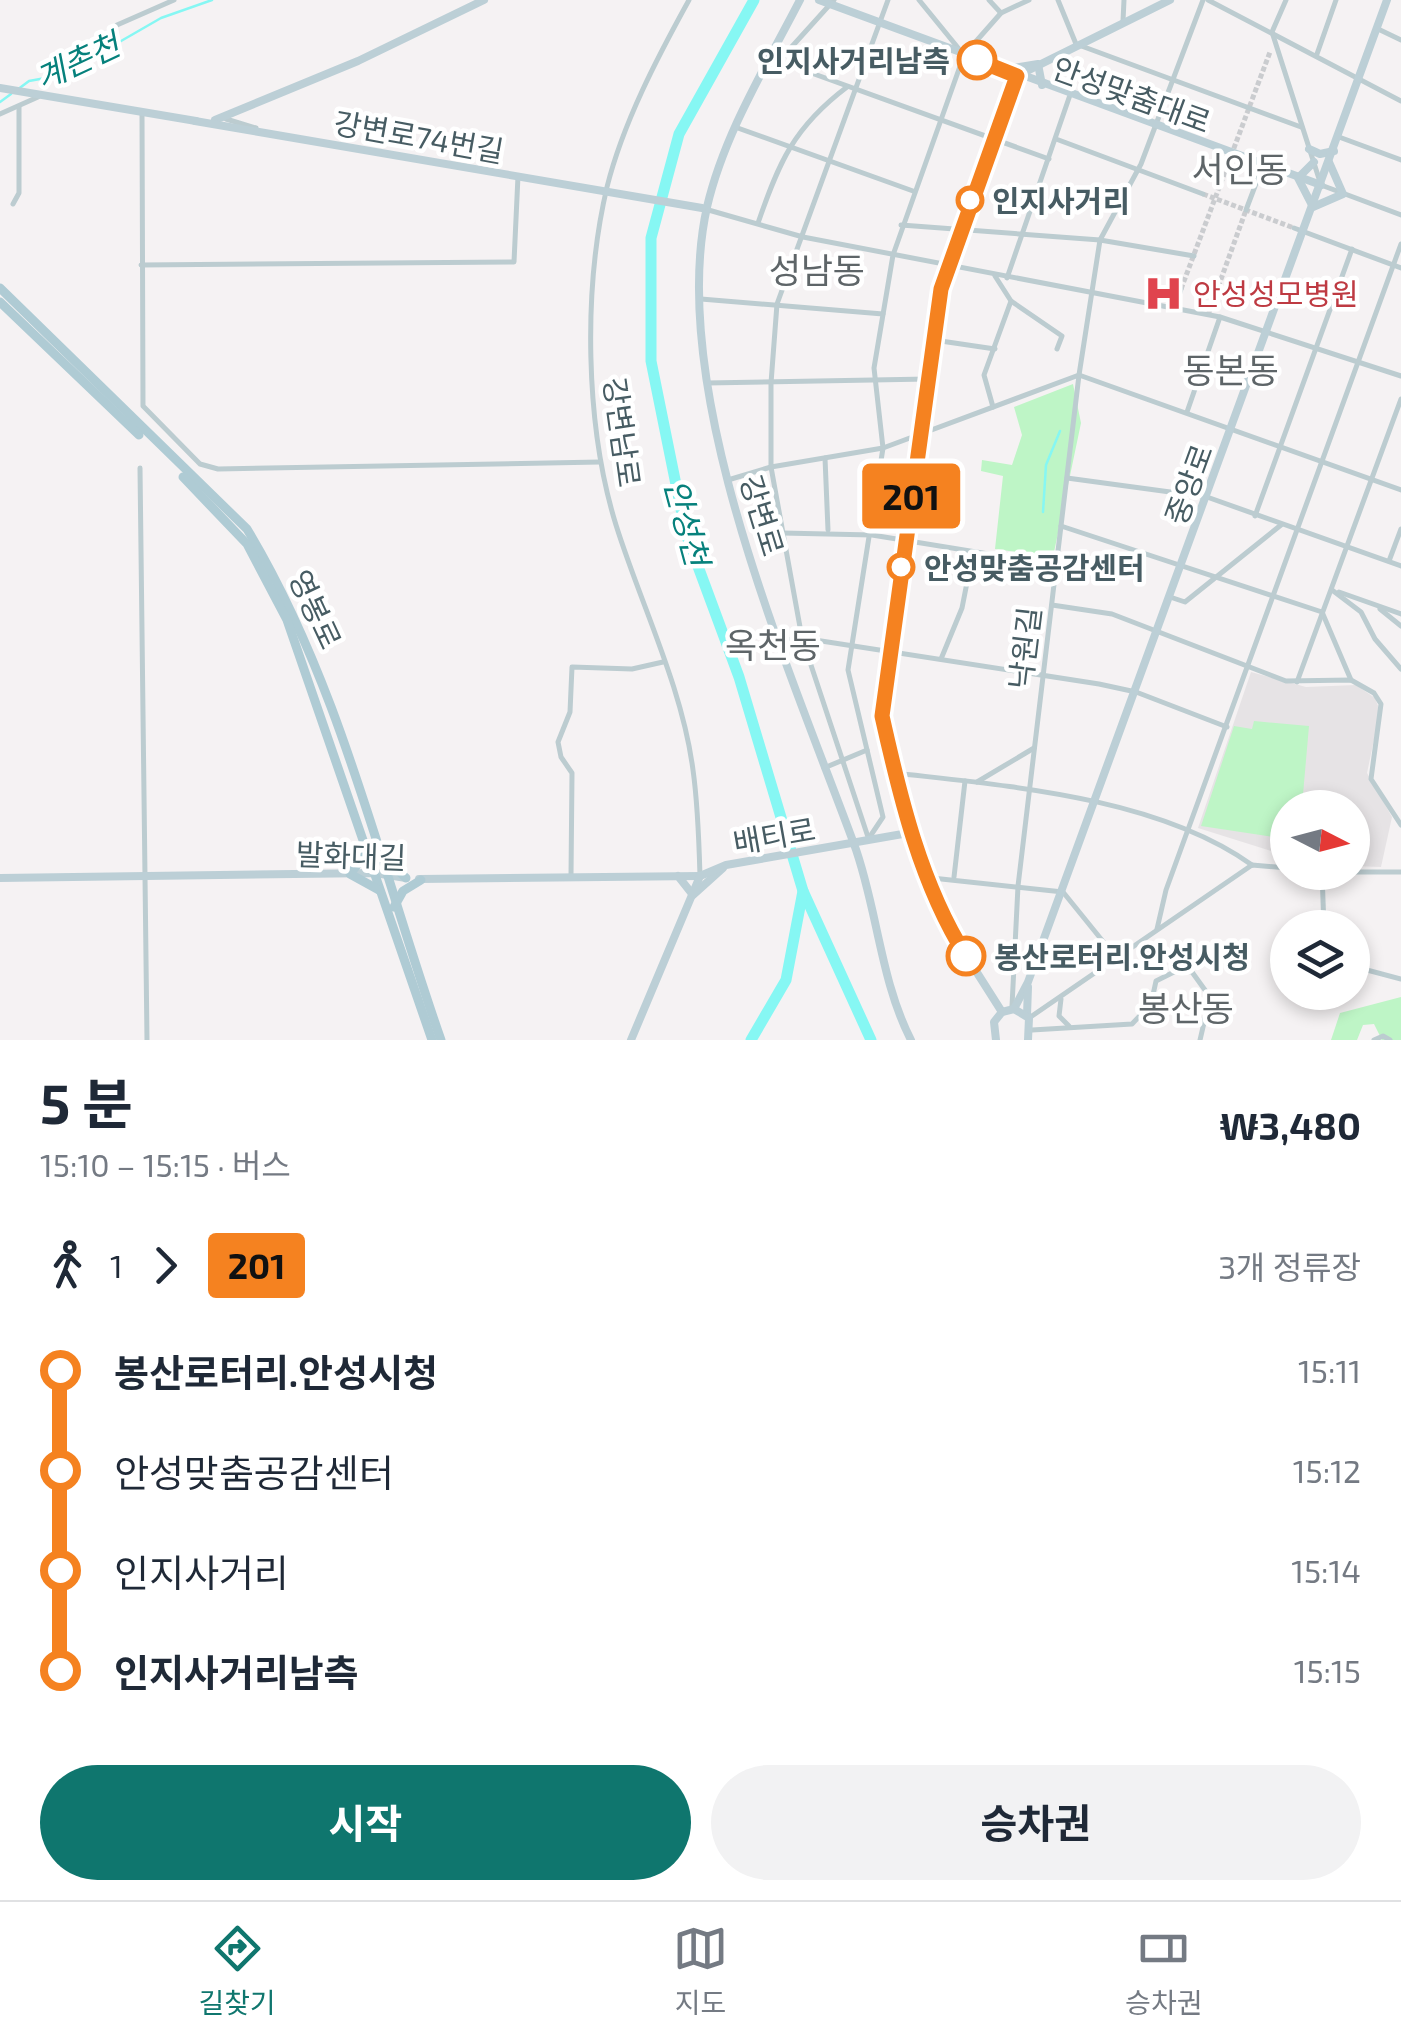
<!DOCTYPE html>
<html lang="ko">
<head>
<meta charset="utf-8">
<style>
  body { margin:0; font-family:"Exo 2","Noto Sans KR",sans-serif; background:#f2f2f3; color:#1f2937; height:100vh; display:flex; flex-direction:column; font-size:38px; white-space:nowrap }
  * { box-sizing:border-box; margin:0 }
  p { font-size:32px; color:#747a83 }
  .icon { flex:none; width:55px; height:55px; fill:none; stroke:currentColor; stroke-width:2; stroke-linecap:round; stroke-linejoin:round }
  .map { position:relative; height:1040px; overflow:hidden }
  .sheet { display:flex; flex-direction:column; background:#fff; flex:1 }
  .sheet>* { flex:none }
  .badge { padding:0 20px; border-radius:8px; font-size:35px; line-height:65px }
  .needle { width:65px; rotate:96deg }
  .buttons { position:absolute; left:1270px; top:790px; display:grid; gap:20px }
  .buttons a { display:grid; place-items:center; width:100px; height:100px; border-radius:50%; background:#fff; box-shadow:0 5px 15px #0003; font-size:50px }
  .map>.badge { position:absolute; translate:-50% -50%; box-shadow:0 0 0 5px #fff }
  .legs { display:flex; align-items:center; gap:15px; height:110px; padding:0 40px; font-size:32px }
  .legs p { margin-inline-start:auto }
  .overview { display:flex; align-items:center; justify-content:space-between; height:170px; padding:0 40px }
  h1 { font-size:55px; font-weight:700; line-height:75px }
  .cta { display:flex; gap:20px; margin-top:auto; padding:20px 40px }
  .cta a { flex:1; height:115px; border-radius:60px; background:#0f766e; color:#fff; font-size:40px; font-weight:700; line-height:115px; text-align:center }
  .cta a+a { background:#f2f2f3; color:#1f2937 }
  ul { padding:0 40px; list-style:none }
  li { display:flex; align-items:center; gap:35px; height:100px; font-size:38px }
  li i { display:grid; place-items:center; width:15px; height:100%; margin:0 12px; background:currentColor }
  li i::after { content:''; width:25px; height:25px; margin:-12px; border:8px solid; border-radius:50%; background:#fff }
  li p { margin-inline-start:auto }
  li:first-child i { background:linear-gradient(#0000 50%,currentColor 0) }
  li:last-child i { background:linear-gradient(currentColor 50%,#0000 0) }
  .tabs { display:flex; justify-content:space-around; align-items:center; height:140px; border-top:2px solid #e0e1e3; background:#fff; font-size:28px; color:#747a83 }
  .tabs a { display:grid; justify-items:center; gap:5px }
  .tabs .active { color:#0f766e }
  .map>svg:first-child { display:block }
</style>
</head>
<body>
<div class="map">
<svg width="1401" height="1040" viewBox="0 0 1401 1040">
  <rect width="100%" height="100%" fill="#f5f2f3"/>
  <polygon fill="#e6e3e5" points="1251,672 1306,687 1356,685 1375,698 1380,711 1367,773 1392,817 1381,867 1353,866 1352,808 1288,808 1287,856 1198,828"/>
  <g fill="#bef5c6">
    <polygon points="1073,384 1081,423 1053,557 995,549 1003,476 981,471 982,460 1012,465 1022,435 1014,407"/>
    <polygon points="1254,721 1309,726 1302,806 1288,808 1287,839 1201,826 1234,726 1252,729"/>
    <polygon points="1401,997 1401,1040 1382,1040 1374,1024 1363,1025 1357,1040 1331,1040 1340,1013"/>
  </g>
  <g fill="none" stroke-linecap="round" stroke-linejoin="round">
    <g stroke="#86f7f3" stroke-width="2.5">
      <polyline points="17,90 29,81 62,75 161,18 212,0"/>
      <polyline points="0,102 11,94"/>
      <polyline points="1043,512 1046,465 1060,431"/>
    </g>
    <g stroke="#86f7f3" stroke-width="11">
      <polyline points="754,0 679,134 651,238 651,361 686,534 739,677 803,891 871,1040"/>
      <polyline points="751,1040 786,980 803,891"/>
    </g>
    <g stroke="#cacccf" stroke-width="5" stroke-dasharray="5 2.5" stroke-linecap="butt">
      <polyline points="1203,194 1294,228"/>
      <polyline points="1181,289 1270,52"/>
      <polyline points="1208,315 1246,210"/>
    </g>
    <g stroke="#bcccd0" stroke-width="5">
      <path d="M 689,0 C 657,58 623,123 607,187 C 583,289 585,425 616,525 C 641,605 682,686 693,770 C 698,805 699,841 700,876"/>
      <polyline points="919,0 959,49"/>
      <polyline points="989,0 1001,13"/>
      <polyline points="1058,0 1076,44 1301,127"/>
      <polyline points="1208,0 1401,101"/>
      <polyline points="1286,0 1272,32 1321,185 1401,215"/>
      <polyline points="1123,21 1124,0"/>
      <polyline points="117,25 174,0"/>
      <polyline points="1376,28 1401,40"/>
      <polyline points="1317,54 1336,0"/>
      <polyline points="770,58 1049,159"/>
      <polyline points="778,62 834,0"/>
      <polyline points="0,114 38,97"/>
      <polyline points="142,114 143,406 200,464 218,469 600,462"/>
      <polyline points="226,119 256,128"/>
      <polyline points="735,127 913,191"/>
      <polyline points="1339,137 1401,160"/>
      <polyline points="1056,139 1203,194"/>
      <polyline points="13,204 19,193 19,107"/>
      <polyline points="705,209 803,237 1220,317 1401,376"/>
      <polyline points="1246,210 1263,165"/>
      <path d="M 758,223 C 779,162 794,127 847,87"/>
      <polyline points="901,225 1100,240 1194,256"/>
      <polyline points="1294,228 1401,268"/>
      <polyline points="141,265 514,262 518,176"/>
      <polyline points="995,276 1011,301 1062,336 1057,349"/>
      <polyline points="1007,278 1070,95"/>
      <polyline points="701,299 883,314"/>
      <polyline points="1175,309 1181,289"/>
      <polyline points="934,340 995,349"/>
      <polyline points="707,383 928,379"/>
      <polyline points="993,407 984,375 1011,301"/>
      <polyline points="1187,412 1220,317"/>
      <polyline points="825,458 828,530"/>
      <polyline points="140,468 147,1040"/>
      <polyline points="1067,478 1207,497 1401,566"/>
      <polyline points="728,480 771,467 883,448 1079,375 1401,490"/>
      <polyline points="1255,516 1352,249"/>
      <polyline points="1061,526 1322,612 1351,680"/>
      <polyline points="782,533 872,535 1057,565"/>
      <polyline points="1389,561 1401,529"/>
      <polyline points="1332,590 1361,612 1375,639 1401,669"/>
      <polyline points="1339,592 1401,614"/>
      <polyline points="1170,597 1185,602 1281,525"/>
      <polyline points="1052,605 1112,614 1286,681 1351,680 1374,693 1381,704 1371,779 1401,825"/>
      <polyline points="1380,609 1401,626"/>
      <polyline points="779,641 802,638 1099,684 1136,692 1227,727"/>
      <polyline points="941,659 962,608 973,552"/>
      <polyline points="1297,682 1401,399"/>
      <polyline points="824,768 867,750"/>
      <path d="M 895,773 C 1008,786 1157,797 1252,865"/>
      <polyline points="977,782 1034,748"/>
      <polyline points="868,837 802,638 771,467 771,383 777,304 888,0"/>
      <polyline points="869,838 883,817 848,670 883,448 874,368 893,255 964,55 1001,13 1029,0"/>
      <polyline points="1322,872 1324,928"/>
      <polyline points="1330,872 1401,872"/>
      <polyline points="571,876 572,773 561,757 558,742 570,712 572,667 632,669 663,662"/>
      <polyline points="954,877 965,781"/>
      <polyline points="932,878 1063,892 1118,960"/>
      <polyline points="1157,929 1166,890 1401,244"/>
      <polyline points="1352,966 1401,979"/>
      <polyline points="1061,999 1059,1016 1069,1026"/>
      <polyline points="1012,1006 1018,886 1079,375 1100,240 1141,164 1203,0"/>
      <polyline points="1029,1018 1252,865 1288,868"/>
      <polyline points="1032,1030 1132,1024 1151,1004 1156,981 1178,970 1192,972 1210,997 1200,1040"/>
      <polyline points="1374,1040 1383,1036 1390,1040"/>
    </g>
    <g stroke="#bccfd6" stroke-width="8">
      <path d="M 800,0 C 766,66 724,134 707,207 C 666,391 790,670 854,844 C 877,906 880,980 911,1040"/>
      <polyline points="819,0 1321,185"/>
      <polyline points="0,88 196,121"/>
      <polyline points="1011,91 1002,70 1038,64 1042,85"/>
      <polyline points="215,120 358,61 484,0"/>
      <polyline points="195,121 702,208"/>
      <polyline points="1309,149 1320,154 1334,151"/>
      <polyline points="1314,162 1298,178 1313,207 1343,194 1329,162"/>
      <polyline points="678,876 693,895 723,868"/>
      <polyline points="0,878 375,873 406,878"/>
      <polyline points="419,879 700,876"/>
      <polyline points="1014,1009 1028,982 1387,0"/>
      <polyline points="1002,1012 948,927 895,773 882,716 941,289 1017,76 1170,0"/>
      <polyline points="1027,1015 1028,987"/>
      <polyline points="631,1040 700,876 726,865 914,832"/>
      <polyline points="996,1040 994,1022 1002,1012 1014,1009 1029,1018 1028,1040"/>
    </g>
    <g stroke="#afcbd4" stroke-width="9">
      <path d="M 0,288 L 247,529 C 341,685 381,870 441,1040"/>
      <polyline points="0,302 139,435"/>
      <polyline points="183,477 247,544 287,620 432,1040"/>
      <polyline points="368,851 350,874 379,890"/>
      <polyline points="378,852 406,878"/>
      <polyline points="394,907 403,891 421,880"/>
    </g>
  </g>
  <g fill="none" stroke-linecap="round" stroke-linejoin="round">
    <defs>
      <path id="line-1" d="M 966,956 C 921,885 900,797 882,716 L 941,289 L 1017,76 L 977,60"/>
    </defs>
    <use href="#line-1" stroke="#fff" stroke-width="22"/>
    <use href="#line-1" stroke="#f58220" stroke-width="15"/>
  </g>
  <defs>
    <symbol id="hospital-bare" viewBox="-9 -9 18 18"><path d="M-5-5h3v3.5h4V-5h3V5h-3V1.5h-4V5h-3Z" fill="#e0444e" stroke="#fff" stroke-width="2.5" paint-order="stroke"/></symbol>
  </defs>
  <g fill-rule="evenodd">
    <use href="#hospital-bare" x="1136" y="266" width="55" height="55"/>
  </g>
  <g fill="#fff" stroke="#f58220" stroke-width="5">
    <circle cx="977" cy="60" r="18"/>
    <circle cx="970" cy="200" r="12"/>
    <circle cx="901" cy="567" r="12"/>
    <circle cx="966" cy="956" r="18"/>
  </g>
  <g text-anchor="middle" dominant-baseline="central" stroke-width="9" stroke-linejoin="round" paint-order="stroke">
    <g font-size="30" font-weight="bold" fill="#475c63" stroke="#fff" text-anchor="start">
      <text x="950" y="60" text-anchor="end">인지사거리남측</text>
      <text x="992" y="200">인지사거리</text>
      <text x="924" y="567">안성맞춤공감센터</text>
      <text x="994" y="956">봉산로터리.안성시청</text>
    </g>
    <g font-size="30" fill="#475c63" stroke="#fff">
      <text transform="translate(1132 94) rotate(20)">안성맞춤대로</text>
      <text transform="translate(419 136) rotate(10)">강변로74번길</text>
      <text transform="translate(623 432) rotate(82)">강변남로</text>
      <text transform="translate(1188 484) rotate(-70)">중앙로</text>
      <text transform="translate(763 515) rotate(73)">강변로</text>
      <text transform="translate(316 609) rotate(65)">영봉로</text>
      <text transform="translate(1024 648) rotate(-83)">낙원길</text>
      <text transform="translate(774 835) rotate(-10)">배티로</text>
      <text transform="translate(351 855) rotate(2)">발화대길</text>
    </g>
    <g font-size="30" fill="#be3a42" stroke="#fff" text-anchor="start">
      <text x="1193" y="293">안성성모병원</text>
    </g>
    <g font-size="32" font-style="italic" fill="#06817c" stroke="#fff">
      <text transform="translate(77 60) rotate(-25)">계촌천</text>
      <text transform="translate(688 522) rotate(75)">안성천</text>
    </g>
    <g font-size="35" fill="#5e6568" stroke="#fff">
      <text x="1240" y="168">서인동</text>
      <text x="817" y="269">성남동</text>
      <text x="1231" y="369">동본동</text>
      <text x="773" y="644">옥천동</text>
      <text x="1186" y="1007">봉산동</text>
    </g>
  </g>
</svg>
<div class="buttons">
<a><svg class="needle" viewBox="-14 -14 28 28"><path d="M0-13l5 13h-10z" fill="#e53935"/><path d="M0 13l5-13h-10z" fill="#747a83"/></svg></a>
<a><svg class="icon" aria-label="layers" viewBox="0 0 24 24"><path d="M12 4l9 5-9 5-9-5zM3 14l9 5 9-5"/></svg></a>
</div>
<b class="badge" style="left:911px;top:496px;background:#f58220;color:#111">201</b>
</div>
<section class="sheet">
<div class="overview"><div><h1>5 분</h1><p>15:10 – 15:15 · 버스</p></div><b>₩3,480</b></div>
<div class="legs"><svg class="icon" aria-label="walk" viewBox="0 0 24 24"><circle cx="13" cy="4" r="2"/><path d="M13 8l-2 6 4 7M11 14l-3 7M7 12l3-4h3l4 4"/></svg>1<svg class="icon" aria-label="forward" viewBox="0 0 24 24"><path d="M9 5l7 7-7 7"/></svg><b class="badge" style="background:#f58220;color:#111">201</b><p>3개 정류장</p></div>
<ul>
<li><i style="color:#f58220"></i><b>봉산로터리.안성시청</b><p>15:11</p></li>
<li><i style="color:#f58220"></i><span>안성맞춤공감센터</span><p>15:12</p></li>
<li><i style="color:#f58220"></i><span>인지사거리</span><p>15:14</p></li>
<li><i style="color:#f58220"></i><b>인지사거리남측</b><p>15:15</p></li>
</ul>
<div class="cta"><a>시작</a><a>승차권</a></div>
</section>
<nav class="tabs">
<a class="active"><svg class="icon" aria-label="directions" viewBox="0 0 24 24"><path d="M12 3l9 9-9 9-9-9zM9 14v-3h6M13 9l2 2-2 2"/></svg>길찾기</a>
<a><svg class="icon" aria-label="map" viewBox="0 0 24 24"><path d="M3 6l6-2 6 2 6-2v14l-6 2-6-2-6 2zM9 4v14M15 6v14"/></svg>지도</a>
<a><svg class="icon" aria-label="tickets" viewBox="0 0 24 24"><path d="M3 7h18v10H3zM15 7v10"/></svg>승차권</a>
</nav>
</body>
</html>
